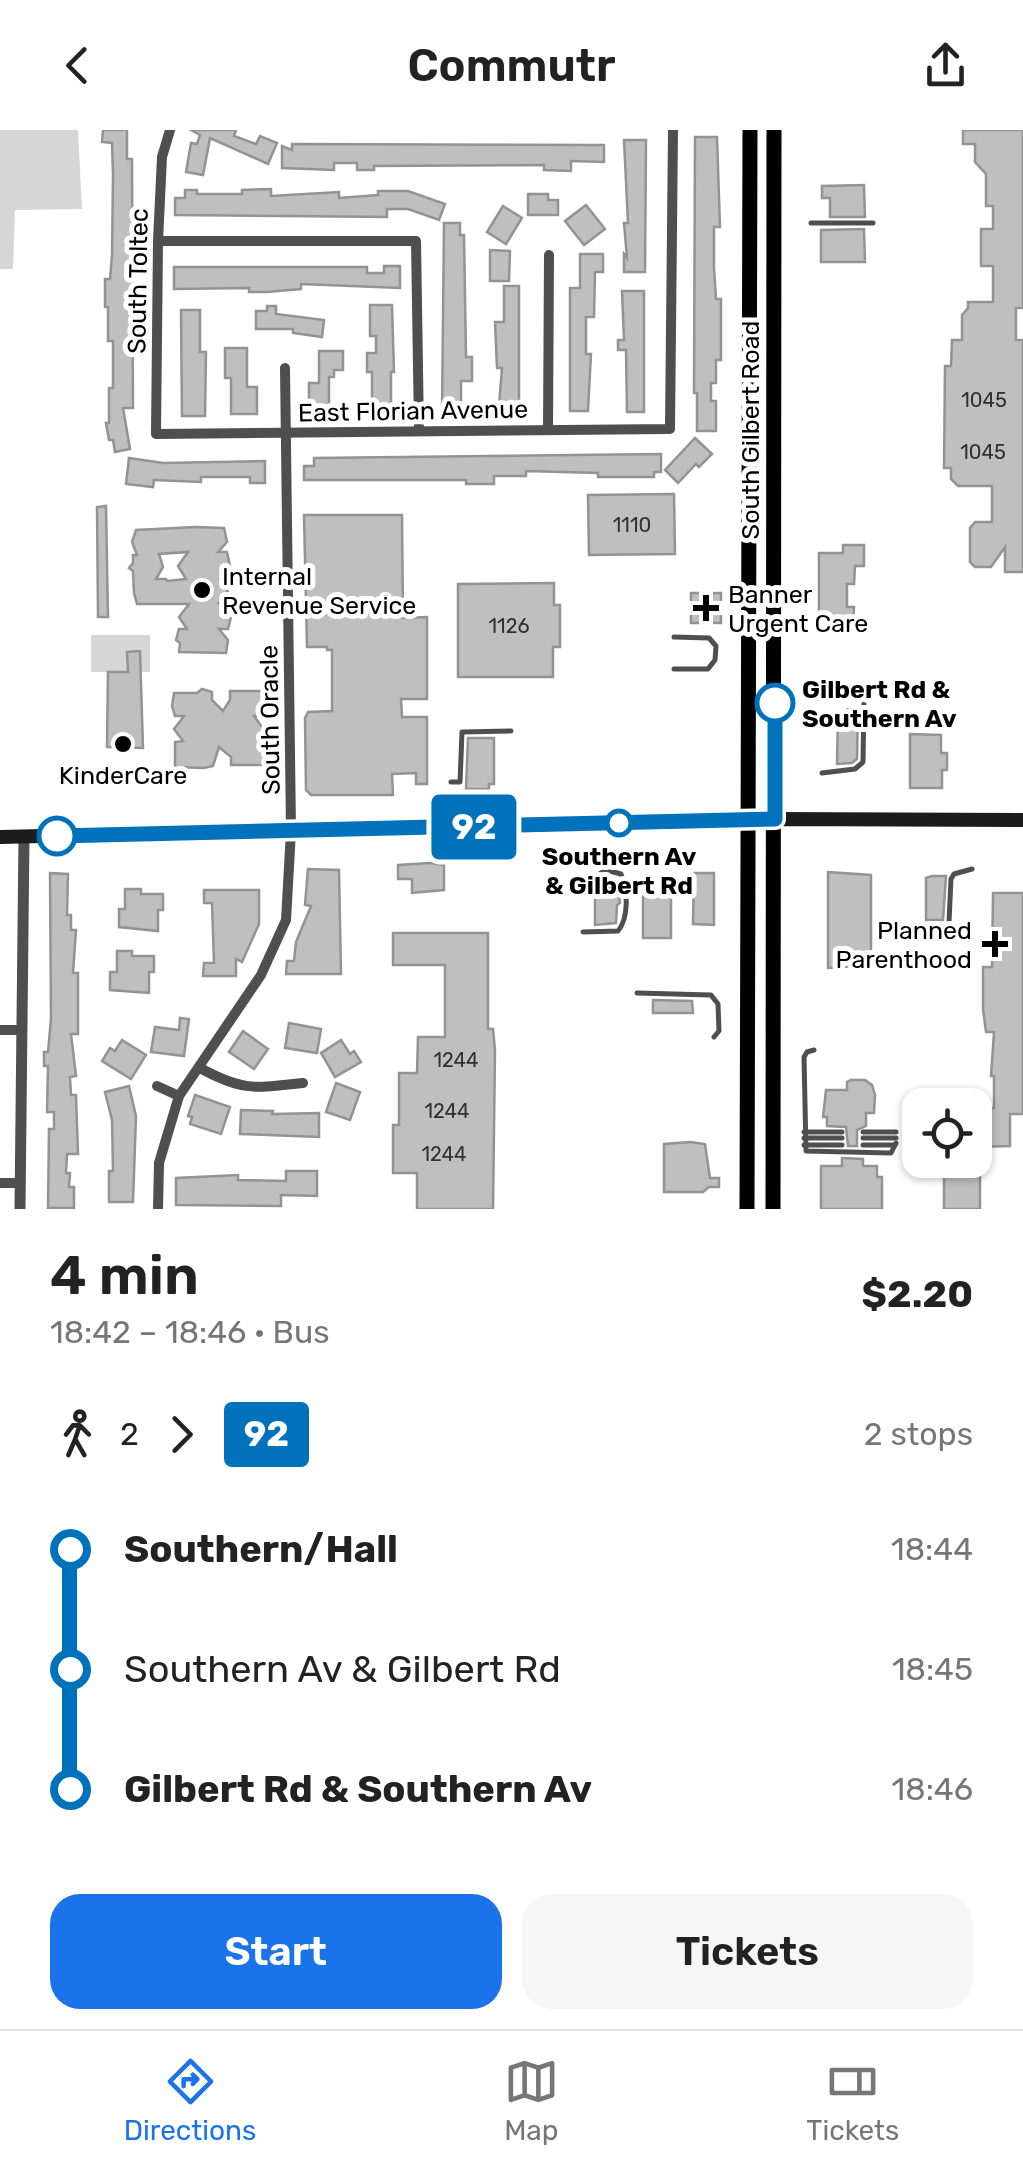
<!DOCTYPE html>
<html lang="en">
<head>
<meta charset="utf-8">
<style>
  body { margin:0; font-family:Rubik,sans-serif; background:#f6f6f6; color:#222; height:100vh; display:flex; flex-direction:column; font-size:38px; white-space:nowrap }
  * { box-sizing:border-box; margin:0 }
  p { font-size:32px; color:#767676 }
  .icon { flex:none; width:55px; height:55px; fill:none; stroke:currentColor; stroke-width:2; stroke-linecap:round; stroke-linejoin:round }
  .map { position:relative; height:1079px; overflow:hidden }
  .details { display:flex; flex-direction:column; background:#fff; flex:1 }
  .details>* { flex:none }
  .badge { padding:0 20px; border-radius:8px; font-size:35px; line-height:65px }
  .controls { position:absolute; left:902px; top:958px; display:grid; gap:20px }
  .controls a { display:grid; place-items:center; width:90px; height:90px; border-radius:20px; background:#fff; box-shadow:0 2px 8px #0004; font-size:50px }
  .map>.badge { position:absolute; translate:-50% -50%; box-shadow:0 0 0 5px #fff }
  .legs { display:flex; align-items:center; gap:15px; height:110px; padding:0 50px; font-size:32px }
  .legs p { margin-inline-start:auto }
  .overview { display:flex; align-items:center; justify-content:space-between; height:170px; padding:0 50px }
  h1 { font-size:55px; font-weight:600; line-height:75px }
  .cta { display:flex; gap:20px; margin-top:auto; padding:20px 50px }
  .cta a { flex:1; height:115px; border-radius:30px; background:#1a73e8; color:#fff; font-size:40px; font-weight:600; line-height:115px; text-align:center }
  .cta a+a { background:#f6f6f6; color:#222 }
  ul { padding:0 50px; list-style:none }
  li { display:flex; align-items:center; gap:35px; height:120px; font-size:38px }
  li i { display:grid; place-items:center; width:15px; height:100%; margin:0 12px; background:currentColor }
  li i::after { content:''; width:25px; height:25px; margin:-12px; border:8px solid; border-radius:50%; background:#fff }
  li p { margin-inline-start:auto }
  li:first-child i { background:linear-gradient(#0000 50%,currentColor 0) }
  li:last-child i { background:linear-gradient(currentColor 50%,#0000 0) }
  header { display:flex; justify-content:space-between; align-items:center; height:130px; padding:0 50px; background:#fff; font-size:45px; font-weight:600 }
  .dock { display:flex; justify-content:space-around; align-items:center; height:140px; border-top:2px solid #e0e0e0; background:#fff; font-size:28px; color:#767676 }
  .dock a { display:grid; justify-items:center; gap:5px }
  .dock .selected { color:#1a73e8 }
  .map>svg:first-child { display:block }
</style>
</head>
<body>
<header><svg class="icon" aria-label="back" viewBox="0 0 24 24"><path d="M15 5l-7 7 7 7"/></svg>Commutr<svg class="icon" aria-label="share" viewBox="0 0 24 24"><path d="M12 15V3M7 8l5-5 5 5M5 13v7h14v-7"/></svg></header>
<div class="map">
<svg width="1023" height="1079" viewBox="0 0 1023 1079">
  <rect width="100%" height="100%" fill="#fff"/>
  <g fill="#d6d6d6">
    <polygon points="0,0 78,0 82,79 15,80 13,139 0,139"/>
    <rect x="91" y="505" width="59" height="37"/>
  </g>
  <g fill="#bfbfbf" stroke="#939393" stroke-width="2.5" fill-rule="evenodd">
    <polygon points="103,0 127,0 127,29 132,29 133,278 123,278 130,319 115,322 113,310 109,310 106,293 109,293 109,258 113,258 113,211 108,211 108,177 105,177 105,149 110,149 112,125 113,45 112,13 102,12"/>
    <polygon points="191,0 236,0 234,6 256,14 260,6 277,13 268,34 210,8 203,45 186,42 191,13 197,14 200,5"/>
    <polygon points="963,0 1023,0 1023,178 1016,178 1016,210 1023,210 1023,442 1005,442 1005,417 991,437 975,437 970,432 970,398 975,392 992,392 992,356 958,356 951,349 951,338 944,338 945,236 951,236 952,210 962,210 962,185 968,178 968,172 993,172 993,136 981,136 981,99 993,99 993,76 986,76 986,44 975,32 975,14 963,14"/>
    <polygon points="695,7 717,7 720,97 714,97 714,138 716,169 721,169 721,230 716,230 716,253 711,253 711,271 716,271 716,301 697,301 697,263 694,263"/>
    <polygon points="624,10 646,10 645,142 624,142 624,124 627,128 624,93 628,93"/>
    <polygon points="292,14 604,15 604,32 571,31 571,41 544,40 544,35 374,36 374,40 357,40 357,33 334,33 334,40 282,38 282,16 292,20"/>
    <polygon points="864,55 865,87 830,87 830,68 822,68 822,56"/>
    <polygon points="271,59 271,66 339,62 339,68 378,65 378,61 408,61 445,74 439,90 408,79 387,79 387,87 175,85 175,68 185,68 185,60 197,60 197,64 242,64 242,60"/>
    <polygon points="528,64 548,64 548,70 558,70 558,85 528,85"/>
    <polygon points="586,75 605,99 584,115 565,91"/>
    <polygon points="503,76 522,88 506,114 487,102"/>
    <polygon points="444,93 460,93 460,105 464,105 466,227 472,227 472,251 461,251 461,283 442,283"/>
    <polygon points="864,99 865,132 821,132 821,100"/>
    <polygon points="490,120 510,121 509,151 490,151"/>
    <polygon points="580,124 603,124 603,142 595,142 594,187 586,187 586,224 591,224 588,281 570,281 570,158 580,158"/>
    <polygon points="384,136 400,136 400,158 301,154 301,159 267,162 249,162 249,158 174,159 174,137 367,137 367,143 384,143"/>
    <polygon points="504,156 519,156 519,284 504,284 504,276 499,276 502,238 497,238 495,192 504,192"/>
    <polygon points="622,161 644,161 644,282 627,282 626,220 618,220 618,210 624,210"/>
    <polygon points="370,175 392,175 394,242 391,242 391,283 372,283 372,242 367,242 367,223 376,223 376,206 370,206"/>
    <polygon points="267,176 276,176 276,184 324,190 322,207 293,203 293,199 256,199 256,181 267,181"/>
    <polygon points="181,180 200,180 200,222 206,222 205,286 182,286"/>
    <polygon points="225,218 247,218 247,257 257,257 257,284 231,284 231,248 225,248"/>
    <polygon points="319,221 343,221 343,240 334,240 334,247 329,247 329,283 309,283 309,253 319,253"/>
    <polygon points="695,308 712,324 699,337 696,334 678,353 665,340"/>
    <polygon points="661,324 661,342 654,342 654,347 598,347 598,343 526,341 526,346 494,346 494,354 466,354 466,350 304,350 304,336 314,336 314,328"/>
    <polygon points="129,328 163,333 265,331 265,353 250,353 250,347 201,347 201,352 154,350 153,357 126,354"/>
    <polygon points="674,364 675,424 589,425 588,365"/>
    <polygon points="106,376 108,487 98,487 97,377"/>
    <polygon points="304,385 402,385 403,488 427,487 427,569 401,569 402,587 427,587 427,654 416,654 416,643 392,644 393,665 311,665 306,660 305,588 308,582 332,581 332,520 327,520 327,517 307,517"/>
    <path d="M 195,397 L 224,398 L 227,412 L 218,422 L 227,422 L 230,436 L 227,448 L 220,449 L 228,462 L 219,473 L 228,473 L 231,487 L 228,499 L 219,499 L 228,510 L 226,523 L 179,522 L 180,513 L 176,510 L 179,499 L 187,499 L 179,487 L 189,474 L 137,474 L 134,463 L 133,441 L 129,438 L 133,433 L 133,425 L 137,425 L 132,412 L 136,400 ZM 188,422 L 178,436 L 186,449 L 167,451 L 166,449 L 156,449 L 163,437 L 159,424 Z"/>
    <polygon points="843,415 864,415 864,436 855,436 854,454 847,454 847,477 854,477 853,495 838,495 838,490 819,490 819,423 843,423"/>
    <polygon points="554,453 554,475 560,475 560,517 553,517 553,547 458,547 458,454"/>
    <rect x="691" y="463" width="30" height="30"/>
    <polygon points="140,521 143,618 107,617 108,542 128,542 127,522"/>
    <polygon points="202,559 212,562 212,570 223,581 230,570 230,561 262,561 265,574 262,586 254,586 262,597 261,610 265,622 263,635 231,635 231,627 219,617 213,636 204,638 175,637 175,612 183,611 174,599 184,586 175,586 172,576 174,563 197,563"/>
    <polygon points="848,579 858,579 857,629 852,633 837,634 838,584 848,584"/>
    <polygon points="910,604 941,605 941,623 947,623 947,640 942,640 942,658 910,658"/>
    <polygon points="468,608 494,608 494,654 489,654 489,659 466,659"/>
    <polygon points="430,733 444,735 444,760 412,763 412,749 398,749 398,735"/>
    <polygon points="308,739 339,740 341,844 286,844 287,831 294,831 296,812 311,776 305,775"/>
    <polygon points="828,742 871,745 871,835 828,838"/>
    <polygon points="50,743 68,744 67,785 71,785 71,800 76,800 73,843 78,843 78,904 71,904 76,946 70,947 71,965 76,965 78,1024 67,1024 66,1043 70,1043 69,1057 74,1057 74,1078 48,1078 49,999 54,999 54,982 47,982 48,936 44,936 44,922 48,922 51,889"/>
    <polygon points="694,743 714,743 714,795 693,794"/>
    <polygon points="932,746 946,746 943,790 926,790 926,748"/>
    <polygon points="617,752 620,773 617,775 616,793 595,795 595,760 604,760 604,753"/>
    <polygon points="643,754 671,755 671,808 643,808"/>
    <polygon points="125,759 141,759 141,764 163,764 163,780 158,780 158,801 119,797 119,779 125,779"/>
    <polygon points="204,760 259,760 259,794 242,832 236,829 236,846 203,846 204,833 214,833 212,773 204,773"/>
    <polygon points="993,763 1023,763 1023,984 1010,984 1010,1016 975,1017 975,978 994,978 994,946 991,946 994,902 986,902 983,879 983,837 992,837"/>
    <polygon points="393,803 488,803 488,899 493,899 495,920 493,1079 417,1079 417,1043 393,1043 393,995 399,995 399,943 417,943 418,907 445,907 445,835 393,835"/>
    <polygon points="117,821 132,821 132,826 154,826 154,842 149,842 149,863 110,860 110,842 117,842"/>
    <polygon points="653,870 692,871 693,883 653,883"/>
    <polygon points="180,888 189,889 184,926 151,922 155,897 179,900"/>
    <polygon points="289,893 321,899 317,923 285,918"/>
    <polygon points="243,901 268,919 254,939 229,922"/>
    <polygon points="122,910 146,925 131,949 102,931 110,918 115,921"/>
    <polygon points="341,910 350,924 354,921 361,932 335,947 321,923"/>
    <polygon points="851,950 865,950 872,955 875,965 874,983 866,983 866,996 857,1000 857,1016 848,1016 846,997 827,996 827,987 823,987 826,960 847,960 847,952"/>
    <polygon points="336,953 360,962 350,990 326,982"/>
    <polygon points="129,956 136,986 133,1072 109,1072 109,1041 113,1041 112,990 105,962"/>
    <polygon points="195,965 230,977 221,1004 190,994 192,987 188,986"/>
    <polygon points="241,980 273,981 272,984 319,983 319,1007 240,1004"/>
    <polygon points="690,1012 705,1014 710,1048 719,1048 719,1057 709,1057 703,1062 664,1062 664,1014"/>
    <polygon points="842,1028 863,1029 863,1036 877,1036 877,1047 882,1047 882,1079 821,1079 821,1036 842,1036"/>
    <rect x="944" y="1033" width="36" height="46"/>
    <polygon points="286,1041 317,1041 317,1066 281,1065 281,1076 176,1075 176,1048 238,1045 238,1050 286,1051"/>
  </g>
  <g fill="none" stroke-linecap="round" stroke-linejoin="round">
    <g stroke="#4f4f4f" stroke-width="5">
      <polyline points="811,93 873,93"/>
      <polyline points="674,507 709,508 716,516 715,530 708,539 674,539"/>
      <polyline points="822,643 855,639 863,632 864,571"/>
      <polyline points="451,652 460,652 462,602 511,601"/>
      <polyline points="911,797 944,800 949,792 951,749 954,744 972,739"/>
      <path d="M 583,802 L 618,801 C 629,788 628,759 621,744 L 606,740 L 585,753"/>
      <polyline points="637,863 711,865 718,874 719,901 714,907"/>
      <polyline points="814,920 807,922 804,927 806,1021 891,1023 896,1013"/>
      <polyline points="804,1002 842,1002"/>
      <polyline points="863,1002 896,1002"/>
      <polyline points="804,1008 842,1008"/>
      <polyline points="863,1008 896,1008"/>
      <polyline points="804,1015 842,1015"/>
      <polyline points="863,1015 895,1015"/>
    </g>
    <g stroke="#4f4f4f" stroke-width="10">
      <polyline points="170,0 162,27 158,111 156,304 670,299 673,0"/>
      <polyline points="158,111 416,111 419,301"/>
      <polyline points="548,300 549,125"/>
      <polyline points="0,900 22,900"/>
      <path d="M 200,938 C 244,962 255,958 303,953"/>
      <polyline points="157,956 179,966"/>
      <polyline points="0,1053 20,1053"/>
      <polyline points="158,1079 159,1033 179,966 261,845 286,790 291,701 285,238"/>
    </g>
    <polyline stroke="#4f4f4f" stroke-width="11" points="20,1079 24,706"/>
    <polyline stroke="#1c1c1c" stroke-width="14" points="0,707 775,689 1023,690"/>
    <g stroke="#000" stroke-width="15">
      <polyline points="747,1079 750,0"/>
      <polyline points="773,1079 774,0"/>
    </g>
  </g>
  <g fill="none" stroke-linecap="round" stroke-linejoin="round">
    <defs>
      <polyline id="line-1" points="57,706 775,689 775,573"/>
    </defs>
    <use href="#line-1" stroke="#fff" stroke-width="22"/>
    <use href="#line-1" stroke="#0072bc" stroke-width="15"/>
  </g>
  <g fill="#000" stroke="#fff" stroke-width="4">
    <circle cx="202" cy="460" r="10"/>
    <path d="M701 463h10v10h10v10h-10v10h-10v-10h-10v-10h10z"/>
    <circle cx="123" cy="614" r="10"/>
    <path d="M990 799h10v10h10v10h-10v10h-10v-10h-10v-10h10z"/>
  </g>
  <g fill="#fff" stroke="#0072bc" stroke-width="5">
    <circle cx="775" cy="573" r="18"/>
    <circle cx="619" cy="693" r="12"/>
    <circle cx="57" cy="706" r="18"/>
  </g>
  <g text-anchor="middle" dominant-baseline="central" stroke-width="10" stroke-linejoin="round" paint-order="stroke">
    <g font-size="20" fill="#303030">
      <text x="984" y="270">1045</text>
      <text x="983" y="322">1045</text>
      <text x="632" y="395">1110</text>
      <text x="509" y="496">1126</text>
      <text x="456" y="930">1244</text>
      <text x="447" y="981">1244</text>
      <text x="444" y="1024">1244</text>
    </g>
    <g font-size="25" fill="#000" stroke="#fff">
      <text transform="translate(138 151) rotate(-89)">South Toltec</text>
      <text transform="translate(413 281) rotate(-1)">East Florian Avenue</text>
      <text transform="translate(750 300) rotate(-90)">South Gilbert Road</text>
      <text transform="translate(270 590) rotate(-91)">South Oracle</text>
    </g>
    <g font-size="25" fill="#000" stroke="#fff" text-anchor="start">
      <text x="222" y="446">Internal<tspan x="222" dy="29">Revenue Service</tspan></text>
      <text x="728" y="464">Banner<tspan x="728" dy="29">Urgent Care</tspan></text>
      <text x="123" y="645" text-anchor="middle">KinderCare</text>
      <text x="972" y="800" text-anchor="end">Planned<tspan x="972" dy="29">Parenthood</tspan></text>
    </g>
    <g font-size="25" font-weight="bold" fill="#000" stroke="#fff" text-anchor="start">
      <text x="802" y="559">Gilbert Rd &amp;<tspan x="802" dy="29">Southern Av</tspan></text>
      <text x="619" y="726" text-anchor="middle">Southern Av<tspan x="619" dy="29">&amp; Gilbert Rd</tspan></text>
    </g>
  </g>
</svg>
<div class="controls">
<a><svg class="icon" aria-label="locate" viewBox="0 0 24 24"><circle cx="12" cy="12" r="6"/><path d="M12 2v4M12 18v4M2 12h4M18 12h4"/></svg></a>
</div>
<b class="badge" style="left:474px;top:697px;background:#0072bc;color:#fff">92</b>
</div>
<section class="details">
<div class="overview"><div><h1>4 min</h1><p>18:42 – 18:46 · Bus</p></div><b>$2.20</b></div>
<div class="legs"><svg class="icon" aria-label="walk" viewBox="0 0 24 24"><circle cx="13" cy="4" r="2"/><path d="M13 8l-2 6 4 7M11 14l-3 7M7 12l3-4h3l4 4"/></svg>2<svg class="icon" aria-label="forward" viewBox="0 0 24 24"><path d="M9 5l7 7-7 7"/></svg><b class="badge" style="background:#0072bc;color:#fff">92</b><p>2 stops</p></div>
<ul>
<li><i style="color:#0072bc"></i><b>Southern/Hall</b><p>18:44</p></li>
<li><i style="color:#0072bc"></i><span>Southern Av &amp; Gilbert Rd</span><p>18:45</p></li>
<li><i style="color:#0072bc"></i><b>Gilbert Rd &amp; Southern Av</b><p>18:46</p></li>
</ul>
<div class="cta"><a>Start</a><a>Tickets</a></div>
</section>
<nav class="dock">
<a class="selected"><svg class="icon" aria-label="directions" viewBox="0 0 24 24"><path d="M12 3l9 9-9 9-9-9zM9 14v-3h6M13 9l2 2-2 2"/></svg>Directions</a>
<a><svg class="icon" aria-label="map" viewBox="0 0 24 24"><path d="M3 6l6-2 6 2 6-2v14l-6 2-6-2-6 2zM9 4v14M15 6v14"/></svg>Map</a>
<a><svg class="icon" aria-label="tickets" viewBox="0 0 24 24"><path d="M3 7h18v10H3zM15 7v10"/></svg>Tickets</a>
</nav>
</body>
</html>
